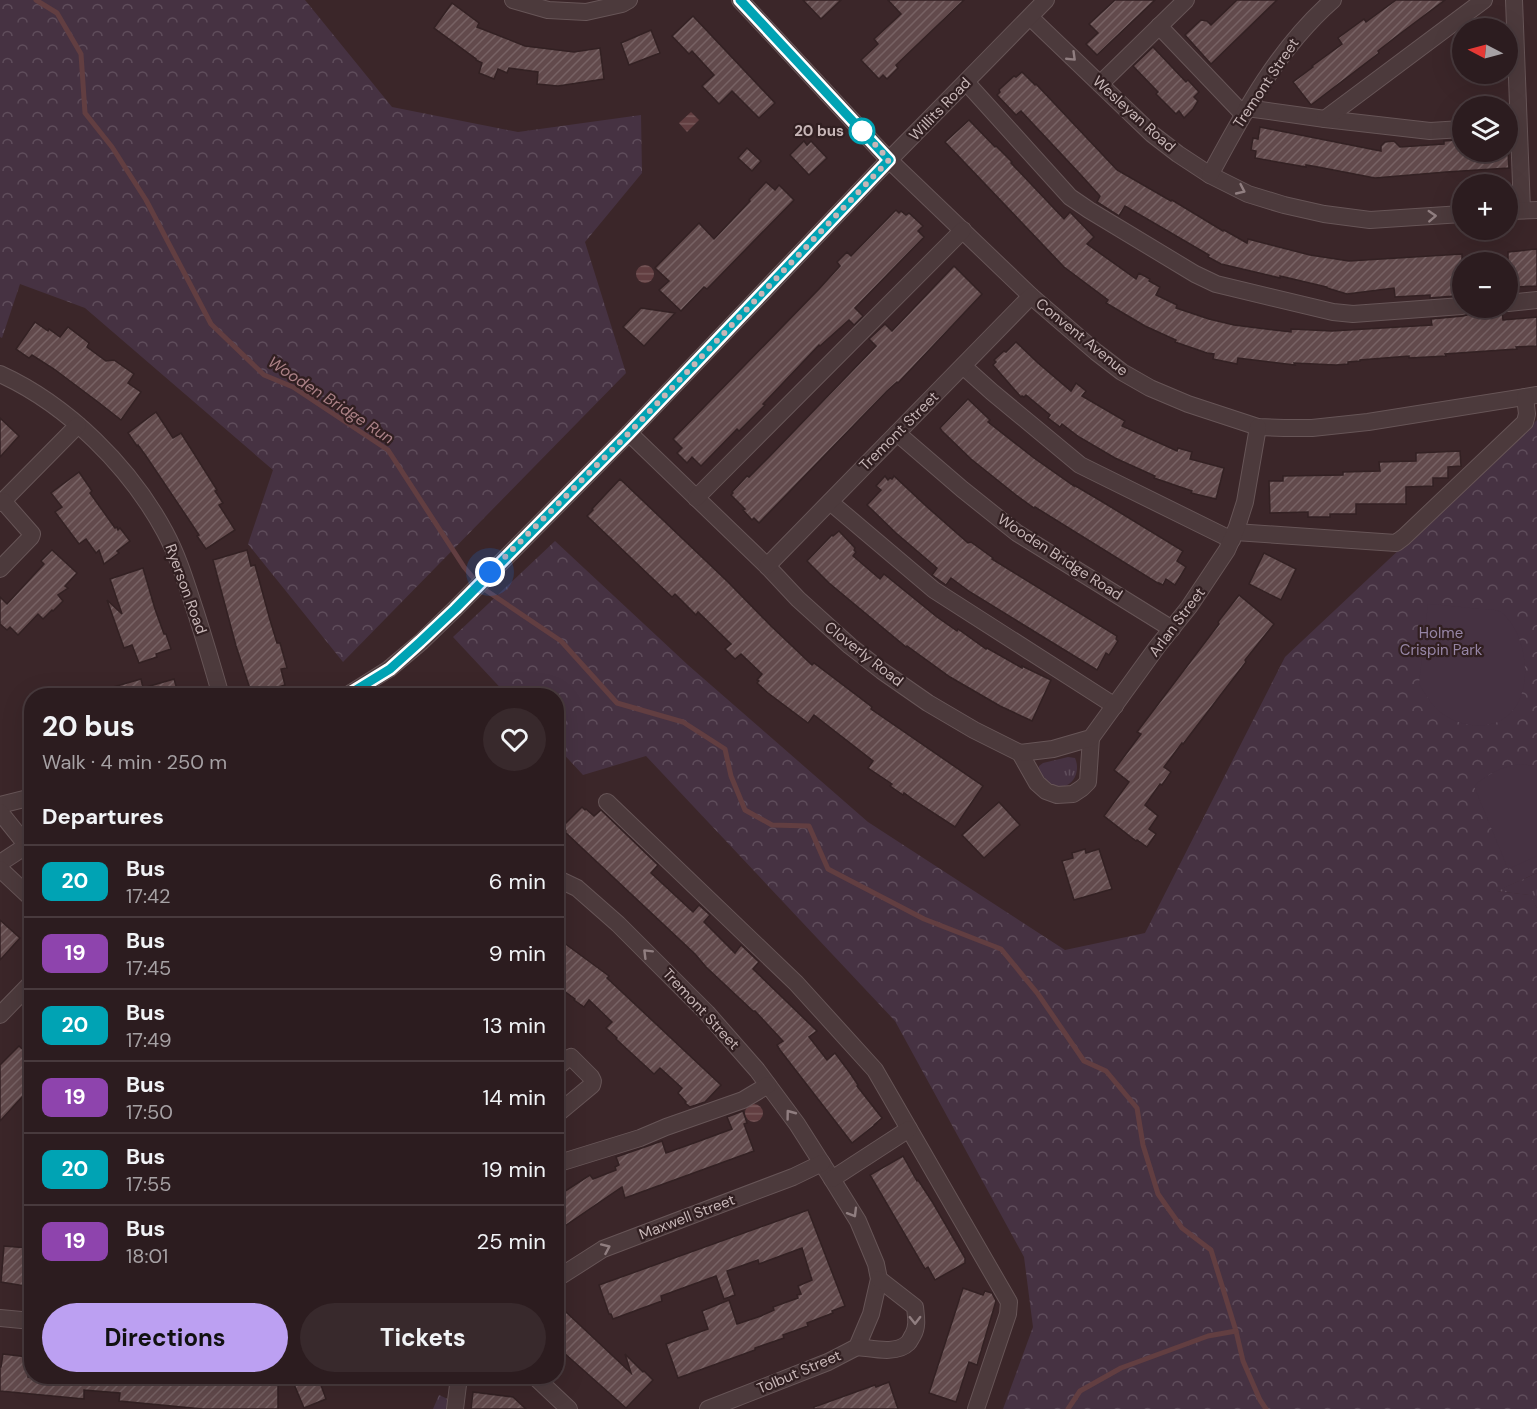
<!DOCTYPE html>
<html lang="en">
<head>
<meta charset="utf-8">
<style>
  body { margin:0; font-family:"DM Sans",sans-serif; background:#38292c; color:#f1f3f6; height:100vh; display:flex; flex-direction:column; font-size:22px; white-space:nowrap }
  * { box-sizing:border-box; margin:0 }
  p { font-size:20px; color:#a6a1a4 }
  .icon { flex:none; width:33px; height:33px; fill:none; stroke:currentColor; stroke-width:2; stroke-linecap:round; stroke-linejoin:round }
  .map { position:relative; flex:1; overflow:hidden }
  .panel { position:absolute; left:24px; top:688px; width:540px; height:696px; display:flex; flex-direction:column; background:#2c1c1f; border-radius:24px; box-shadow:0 6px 24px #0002,0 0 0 2px #483a3d }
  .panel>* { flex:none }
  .badge { padding:0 12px; border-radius:9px; font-size:21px; line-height:39px }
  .needle { width:39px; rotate:276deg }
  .controls { position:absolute; left:1452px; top:18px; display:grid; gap:12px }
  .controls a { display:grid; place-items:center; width:66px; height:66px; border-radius:50%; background:#2c1c1f; box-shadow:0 6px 24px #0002,0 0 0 2px #483a3d; font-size:30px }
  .you { position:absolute; width:30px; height:30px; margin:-15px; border:4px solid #fff; border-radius:50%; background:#1a73e8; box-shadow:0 0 0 9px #1a73e833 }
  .map>.badge { position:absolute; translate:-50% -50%; box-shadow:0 0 0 3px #fff }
  h2 { padding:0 18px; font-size:22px; line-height:54px }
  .round { display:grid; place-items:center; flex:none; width:63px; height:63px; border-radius:32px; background:#38292c }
  .headline { display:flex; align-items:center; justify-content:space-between; height:102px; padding:0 18px }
  h1 { font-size:28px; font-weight:700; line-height:45px }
  .primary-button { display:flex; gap:12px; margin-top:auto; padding:12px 18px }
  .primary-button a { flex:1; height:69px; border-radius:36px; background:#bca0f2; color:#111; font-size:24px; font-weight:700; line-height:69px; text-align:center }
  .primary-button a+a { background:#38292c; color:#f1f3f6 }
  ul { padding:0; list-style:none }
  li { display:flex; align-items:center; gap:18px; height:72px; padding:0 18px; border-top:2px solid #483a3d }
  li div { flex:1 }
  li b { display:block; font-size:22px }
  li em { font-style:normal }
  li .badge { min-width:66px; font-weight:700; text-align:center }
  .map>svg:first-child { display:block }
</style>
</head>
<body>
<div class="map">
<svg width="1537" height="1409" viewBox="0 0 1537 1409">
  <defs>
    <pattern id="grass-tufts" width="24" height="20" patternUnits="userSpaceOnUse" patternTransform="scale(1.5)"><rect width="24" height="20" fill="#463242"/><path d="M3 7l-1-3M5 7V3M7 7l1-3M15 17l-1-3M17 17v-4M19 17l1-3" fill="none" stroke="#5f4d5b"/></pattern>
    <pattern id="forest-crowns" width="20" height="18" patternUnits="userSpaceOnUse" patternTransform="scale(1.5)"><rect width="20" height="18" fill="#463242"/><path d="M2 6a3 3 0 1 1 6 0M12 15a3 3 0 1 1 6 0" fill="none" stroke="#5f4d5b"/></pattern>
    <pattern id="water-rules" width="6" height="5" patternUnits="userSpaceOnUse" patternTransform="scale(1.5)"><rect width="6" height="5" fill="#623e41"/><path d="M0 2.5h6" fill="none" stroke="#77585a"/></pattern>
    <pattern id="building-hatch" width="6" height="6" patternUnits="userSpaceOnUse" patternTransform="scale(1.5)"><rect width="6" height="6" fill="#624a4c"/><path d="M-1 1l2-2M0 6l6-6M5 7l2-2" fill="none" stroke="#776264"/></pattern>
  </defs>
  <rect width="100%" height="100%" fill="#3b2629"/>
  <g fill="url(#grass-tufts)">
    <path d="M 1068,757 L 1075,758 C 1080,769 1076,785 1061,787 C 1056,788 1051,785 1046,784 L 1038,771 L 1039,766 L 1043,763 Z"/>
    <polygon points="1537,873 1537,908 1529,895 1496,891"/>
  </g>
  <g fill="url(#forest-crowns)">
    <polygon points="0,0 305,0 392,107 518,132 641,115 642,173 585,242 626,373 343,662 248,544 273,470 85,308 20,284 2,338 0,337"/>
    <polygon points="1537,420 1537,873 1497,891 1530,895 1537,908 1537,1409 1003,1409 1033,1327 1024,1257 895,1021 646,756 583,775 557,747 556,696 508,696 453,637 555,541 688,665 868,822 1065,950 1145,933 1285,657"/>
    <polygon points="439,1395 450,1400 446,1409 433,1409"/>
  </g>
  <g fill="#463242">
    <path d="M 1428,604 C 1445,605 1462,607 1479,609 C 1486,609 1495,609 1501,612 C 1537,642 1537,733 1471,725 C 1457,723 1444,717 1435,707 C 1428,700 1424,691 1419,684 Z"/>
    <path d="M 1520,764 L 1537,766 L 1537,856 L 1508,869 L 1474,786 C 1488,774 1501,767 1520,764 Z"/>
  </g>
  <g fill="url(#water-rules)">
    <polygon points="691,112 699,120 687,132 679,123"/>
    <circle cx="645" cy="274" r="9"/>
    <circle cx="754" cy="1113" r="9"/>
  </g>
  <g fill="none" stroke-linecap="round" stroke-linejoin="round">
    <g stroke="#623e41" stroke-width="5">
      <polyline points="36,0 57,13 81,54 85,113 112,147 146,200 211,324 264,375 293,387 388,450 464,567 481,587 561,641 617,703 683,722 725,749 731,776 745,810 772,825 809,826 828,869 924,919 1001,949 1038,994 1084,1061 1106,1071 1137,1108 1143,1145 1158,1194 1182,1228 1211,1250 1236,1331 1243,1361 1260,1400 1266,1409"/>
      <polyline points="1068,1409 1080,1391 1121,1368 1208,1336 1236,1331"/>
    </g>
  </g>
  <g fill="url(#building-hatch)" stroke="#332123" stroke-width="1.5">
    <polygon points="803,0 841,0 821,19"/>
    <polygon points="888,0 964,0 896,65 898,68 887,79 883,75 879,79 861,60 878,44 874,39 901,14"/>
    <polygon points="1115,0 1155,0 1097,55 1086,44 1098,33 1089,24"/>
    <polygon points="1237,0 1277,0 1211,64 1185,35 1201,20 1207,21 1211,25"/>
    <polygon points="1396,0 1445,0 1397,36 1378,51 1379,53 1311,105 1293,82 1313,67 1312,66 1342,44 1338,38 1364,19 1366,22"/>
    <polygon points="452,3 479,23 477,27 525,46 574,52 600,48 604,79 558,86 537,84 538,72 509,68 507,73 498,69 494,79 479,73 482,63 476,60 476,59 434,28"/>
    <polygon points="693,16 775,103 759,118 732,91 719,104 702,86 714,75 692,51 689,54 672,36"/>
    <polygon points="651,30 660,53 629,65 621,43"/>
    <polygon points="1153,47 1186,82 1188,80 1199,92 1194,97 1198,101 1193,109 1184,118 1179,111 1176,114 1156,94 1158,92 1133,66"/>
    <polygon points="1022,72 1035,85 1036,84 1117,170 1171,201 1172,200 1223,231 1224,230 1247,243 1248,239 1310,255 1349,261 1462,254 1462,281 1453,282 1454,296 1430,298 1430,295 1395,297 1394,288 1347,294 1327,288 1327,287 1280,276 1280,278 1221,264 1208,257 1209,255 1125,206 1119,216 1097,202 1100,196 1080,174 1021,111 1016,115 997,95 1000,92 999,90 1014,76 1016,77"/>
    <polygon points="969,120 995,147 996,146 1012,162 1011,163 1064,219 1070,212 1094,237 1087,244 1136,279 1139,273 1150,279 1149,281 1160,287 1156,295 1177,305 1176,308 1209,319 1234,325 1291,332 1291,329 1332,331 1432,325 1431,319 1463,316 1467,315 1471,312 1501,310 1502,311 1503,320 1537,317 1537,346 1516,347 1517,349 1445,354 1446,356 1409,358 1409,356 1360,360 1360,361 1348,362 1348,364 1336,365 1294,363 1295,365 1238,358 1237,364 1213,359 1214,354 1207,353 1175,342 1176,340 1145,326 1106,303 1108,300 1064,267 945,142"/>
    <polygon points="1260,127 1381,151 1381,146 1385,142 1394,141 1400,147 1444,144 1444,141 1456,140 1456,144 1462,144 1462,152 1508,152 1509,168 1446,172 1375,178 1318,167 1306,165 1306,167 1255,158 1256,151 1251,150 1253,138 1258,139"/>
    <polygon points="804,141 807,145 811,141 827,158 809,175 790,155"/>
    <polygon points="747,148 761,161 752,171 738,158"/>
    <polygon points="766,182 775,190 779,185 794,200 707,289 704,287 681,311 659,290 669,281 655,268 699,223 714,239 750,201 749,200"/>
    <polygon points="896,210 899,213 901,211 906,215 909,213 923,226 918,231 924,237 855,308 863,316 854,325 849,320 820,346 819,345 763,404 765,405 739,431 737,429 701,466 692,457 687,463 677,453 682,448 673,439 819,289 840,266 837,262 847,252 851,256"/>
    <polygon points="1537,249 1537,286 1515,287 1514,279 1508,279 1508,252"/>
    <polygon points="954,266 982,294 898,383 897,382 887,391 759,523 754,518 752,520 743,510 745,509 731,495 733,493 732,492 747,476 749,477 770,456 876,346 869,339 885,324 892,331"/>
    <polygon points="641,308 675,313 644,346 623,327"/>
    <polygon points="35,322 48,331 49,329 60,337 68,327 89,343 87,347 106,361 114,360 134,374 128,383 141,392 121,420 98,402 54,369 32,355 29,358 16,349"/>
    <polygon points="1016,342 1038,363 1071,391 1076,383 1086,391 1082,396 1125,421 1122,426 1177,451 1178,448 1192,452 1190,459 1224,468 1216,499 1191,493 1192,491 1154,478 1155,476 1115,458 1079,437 1062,424 1060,427 1048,418 1050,415 1026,395 1024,397 1022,396 1021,397 993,365 996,362 994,360 1004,351 1006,352"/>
    <polygon points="968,399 990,420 988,422 1034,458 1074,486 1074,485 1101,501 1183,551 1177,561 1186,567 1175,585 1166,579 1163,585 1159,583 1159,584 1035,507 1034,508 1016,495 971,459 942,431 940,428"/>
    <polygon points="156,412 173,438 181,433 217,490 215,491 223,503 219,505 235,530 206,549 197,536 199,535 189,520 146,456 138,445 137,446 128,433"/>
    <polygon points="0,418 19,436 0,457"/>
    <polygon points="1460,451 1461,466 1448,467 1448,478 1433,478 1433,486 1406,487 1406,504 1356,504 1356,514 1330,514 1330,517 1308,517 1308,512 1270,513 1269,481 1283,481 1283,476 1343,475 1343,472 1380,471 1379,462 1416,461 1416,453"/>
    <polygon points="79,472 92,491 90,493 115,528 117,527 118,530 120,528 130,541 117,551 119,553 104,564 99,550 96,553 86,539 79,544 55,512 62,507 51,493"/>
    <polygon points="885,476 888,480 890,478 892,479 894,476 926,506 968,543 971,542 993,558 992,559 1117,636 1116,639 1118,641 1109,655 1106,653 1097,670 970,592 951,578 946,585 932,575 937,568 896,533 867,505 881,490 876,486"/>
    <polygon points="620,479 728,582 771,626 812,665 814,663 872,707 871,709 983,786 955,827 915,801 904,793 903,795 890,786 892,784 868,768 873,761 814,715 808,723 768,693 757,683 759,681 757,680 762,674 741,654 735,659 725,649 731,644 698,612 696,615 675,594 672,597 587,516 593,510 592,509"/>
    <polygon points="839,531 855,548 854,550 856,552 853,556 880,579 884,574 937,617 957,631 958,629 986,649 987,648 1022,668 1022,666 1051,680 1032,721 1000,706 950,677 907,646 906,647 829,583 807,561 832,535 833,536"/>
    <polygon points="52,550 77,573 65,586 68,588 58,595 63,601 53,611 52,610 43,619 38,614 18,635 10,627 7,630 0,624 0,597 7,604 44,564 41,561"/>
    <polygon points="247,550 251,566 255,565 270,620 277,643 280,643 287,668 281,669 285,685 252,695 236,646 213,560"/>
    <polygon points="1264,553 1296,569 1281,600 1249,584"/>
    <polygon points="143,568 155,609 164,634 166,634 171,649 156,654 157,657 139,663 132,645 124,648 107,600 122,614 110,579"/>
    <polygon points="1239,595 1274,624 1245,660 1246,662 1183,744 1182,743 1164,767 1171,772 1162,785 1160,784 1145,805 1158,816 1149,829 1156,834 1147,847 1137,840 1136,841 1104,816 1129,782 1114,770 1141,734 1137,732 1219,624 1218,622"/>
    <polygon points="141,679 143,688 174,679 179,696 96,696 96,692"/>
    <polygon points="999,802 1020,825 984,858 962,835"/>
    <polygon points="582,807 585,810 586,809 594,816 601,810 658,865 651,873 693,912 699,905 710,915 704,922 735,953 741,945 759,962 753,969 817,1031 809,1037 827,1060 835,1053 850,1073 858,1085 857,1086 882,1118 875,1124 876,1124 852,1143 780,1050 777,1045 783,1041 755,1011 753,1011 706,967 695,954 565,832 566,831 562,827"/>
    <polygon points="1085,849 1086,853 1099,849 1112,889 1074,900 1062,861 1073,858 1072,853"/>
    <polygon points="0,920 20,938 0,960"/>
    <polygon points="556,937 609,976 607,978 721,1085 705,1102 690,1107 685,1103 686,1102 678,1093 682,1088 660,1068 654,1074 616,1039 617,1038 606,1028 612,1022 589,1000 584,1007 574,1000 575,999 556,985"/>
    <polygon points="19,1046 32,1058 32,1086 0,1121 0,1065"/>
    <polygon points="743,1111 747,1123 744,1124 754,1151 625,1198 622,1187 556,1232 556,1197 590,1175 593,1179 616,1170 615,1167 619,1165 616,1157 662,1141 666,1153 694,1143 732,1129 727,1117"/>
    <polygon points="903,1156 917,1181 918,1180 933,1203 965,1258 965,1263 935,1280 928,1267 925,1269 870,1175"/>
    <polygon points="808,1210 845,1306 832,1311 833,1313 807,1323 808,1326 783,1335 784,1338 755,1348 755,1350 678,1378 666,1344 708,1329 702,1311 729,1300 737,1324 761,1316 774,1310 773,1307 798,1298 797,1295 801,1294 798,1286 812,1280 802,1248 759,1264 758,1260 727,1271 735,1295 724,1299 716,1276 661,1296 662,1301 640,1309 613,1319 611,1314 609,1314 599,1285"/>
    <polygon points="4,1246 28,1248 25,1286 1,1282"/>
    <polygon points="963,1288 983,1295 985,1291 992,1293 996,1301 977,1365 969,1362 956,1402 929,1393"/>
    <polygon points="566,1312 631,1373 625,1354 643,1372 644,1371 653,1380 626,1408 563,1352 564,1351 556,1341 556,1322"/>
    <polygon points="3,1354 28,1357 26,1370 29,1370 28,1377 278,1377 278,1409 203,1409 119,1401 120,1393 84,1390 84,1399 0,1391 0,1367 1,1367"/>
    <polygon points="291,1377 318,1377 326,1399 304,1408"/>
    <polygon points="889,1382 898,1409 814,1409 814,1407 875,1385 876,1387"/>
    <polygon points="473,1392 513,1397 526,1409 471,1409"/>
  </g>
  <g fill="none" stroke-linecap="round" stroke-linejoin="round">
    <defs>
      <g id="minor">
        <polyline points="513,0 548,10 586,12 622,4 629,0"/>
        <polyline points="740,0 889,160 1031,296 1096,352 1122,372 1150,388 1188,404 1258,427 1284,428 1312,428 1368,422 1537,395"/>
        <polyline points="1514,0 1522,210"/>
        <polyline points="1030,17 1152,134 1178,154 1210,175 1248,194 1284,205 1324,214 1370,220 1462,214"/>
        <polyline points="1159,26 1243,114"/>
        <polyline points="966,82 1070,197 1089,210 1195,274 1216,284 1333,312 1353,314 1462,306"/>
        <polyline points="1100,84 1186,0"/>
        <polyline points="1247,108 1325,119 1430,131 1462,129"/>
        <polyline points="1325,119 1484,0"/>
        <path d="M 1210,175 C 1244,112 1278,48 1333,0"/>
        <polyline points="1508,211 1537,210"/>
        <polyline points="1508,303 1537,300"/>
        <polyline points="963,366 992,392 1080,465 1232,540"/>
        <path d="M 0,374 C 68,405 130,467 165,532 C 179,558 187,586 196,613 C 205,641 213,668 221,696"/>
        <polyline points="629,433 767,566 798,599 850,646 882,671 928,703 974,730 1020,753 1037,783 1046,791 1057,795 1073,794 1082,788 1088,782 1091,738"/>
        <polyline points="897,433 962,489 1017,533 1172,629"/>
        <polyline points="696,498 963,230"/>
        <polyline points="3,501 78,425"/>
        <polyline points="830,502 934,590 1115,706"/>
        <polyline points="0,503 3,501 32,534 31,537 0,569"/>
        <polyline points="1235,532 1396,543 1404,537 1525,422 1527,414 1525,397"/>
        <polyline points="767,566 1031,296"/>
        <polyline points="346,696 389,669 421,642 455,609 629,433 889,160 1046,0"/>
        <polyline points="1020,753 1053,749 1091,738 1157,647 1189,607 1227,550 1237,527 1245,502 1258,427"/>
        <polyline points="607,802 796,983 875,1070 1009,1302 1008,1314 976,1409"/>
        <polyline points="0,805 32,797"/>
        <polyline points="0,812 32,852"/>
        <polyline points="0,863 32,842"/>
        <polyline points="0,869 32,899"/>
        <polyline points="556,878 577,888 618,924 707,1013 757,1070 797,1124 832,1179 858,1221 876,1264 879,1279 871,1314 857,1347 828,1362 708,1409"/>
        <polyline points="0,1015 32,982"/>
        <polyline points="556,1068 567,1059 571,1057 591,1077 593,1081 592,1085 556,1115"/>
        <polyline points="556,1164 640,1138 666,1127 743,1100 768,1085"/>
        <polyline points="832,1179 909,1129"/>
        <polyline points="556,1279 603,1249 793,1177 822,1163"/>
        <polyline points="0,1318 32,1321"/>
        <path d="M 857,1347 C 871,1348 896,1355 908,1343 C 910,1341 911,1338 913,1335 C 918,1326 916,1317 915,1307 L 879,1279"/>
        <polyline points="535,1377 569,1409"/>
        <polyline points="455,1409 459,1377"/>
      </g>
    </defs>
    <use href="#minor" stroke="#675557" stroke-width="18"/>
    <use href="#minor" stroke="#4c3a3c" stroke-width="16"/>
  </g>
  <defs><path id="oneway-chevron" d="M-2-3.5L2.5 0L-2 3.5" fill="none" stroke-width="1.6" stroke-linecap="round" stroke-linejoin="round" transform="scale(1.5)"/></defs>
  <g stroke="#907e80">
    <use href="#oneway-chevron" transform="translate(1072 57) rotate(44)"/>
    <use href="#oneway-chevron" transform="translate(1241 190) rotate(25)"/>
    <use href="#oneway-chevron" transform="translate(1432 216) rotate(-3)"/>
    <use href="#oneway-chevron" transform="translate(647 953) rotate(-135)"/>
    <use href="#oneway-chevron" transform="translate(790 1114) rotate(-127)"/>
    <use href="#oneway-chevron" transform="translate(853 1213) rotate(59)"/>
    <use href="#oneway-chevron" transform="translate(606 1248) rotate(-24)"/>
    <use href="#oneway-chevron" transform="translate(915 1320) rotate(89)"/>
  </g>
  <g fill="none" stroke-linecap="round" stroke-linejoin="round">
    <defs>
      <polyline id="line" points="346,696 390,669 420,642 455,609 629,433 889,160 740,0"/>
    </defs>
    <use href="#line" stroke="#fff" stroke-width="14"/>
    <use href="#line" stroke="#00a3b4" stroke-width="9"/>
    <polyline stroke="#c7b6b7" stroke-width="6" stroke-dasharray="0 10.8" points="490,572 629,433 889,160 860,128 862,131"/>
  </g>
  <circle fill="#fff" stroke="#00a3b4" stroke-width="3" cx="862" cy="131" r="12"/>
  <g text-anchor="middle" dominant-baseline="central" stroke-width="4.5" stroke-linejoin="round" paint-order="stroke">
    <g font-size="15" fill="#c7b6b7" stroke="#311f21">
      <text transform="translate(1266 83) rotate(-56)">Tremont Street</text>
      <text transform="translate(940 109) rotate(-46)">Willits Road</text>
      <text transform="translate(1134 114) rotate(42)">Wesleyan Road</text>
      <text transform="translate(1082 337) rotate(39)">Convent Avenue</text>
      <text transform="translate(899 431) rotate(-45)">Tremont Street</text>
      <text transform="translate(1060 557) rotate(33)">Wooden Bridge Road</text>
      <text transform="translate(186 589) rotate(70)">Ryerson Road</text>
      <text transform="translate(1177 622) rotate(-53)">Arlan Street</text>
      <text transform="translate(864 654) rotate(38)">Cloverly Road</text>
      <text transform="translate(701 1009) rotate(47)">Tremont Street</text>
      <text transform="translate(687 1217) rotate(-21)">Maxwell Street</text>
      <text transform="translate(799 1372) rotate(-23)">Tolbut Street</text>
    </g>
    <g font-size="15" font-weight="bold" fill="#c7b6b7" stroke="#311f21" text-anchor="end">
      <text x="844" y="131">20 bus</text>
    </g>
    <g font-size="15" fill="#9685a5" stroke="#311f21">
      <text x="1441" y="633">Holme<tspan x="1441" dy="17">Crispin Park</tspan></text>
    </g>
    <g font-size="16" font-style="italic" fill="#ab8186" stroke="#311f21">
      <text transform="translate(331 400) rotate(33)">Wooden Bridge Run</text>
    </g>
  </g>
</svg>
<div class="controls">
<a><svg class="needle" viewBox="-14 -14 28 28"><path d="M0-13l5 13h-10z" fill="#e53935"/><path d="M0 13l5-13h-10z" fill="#a6a1a4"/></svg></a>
<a><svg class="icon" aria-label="layers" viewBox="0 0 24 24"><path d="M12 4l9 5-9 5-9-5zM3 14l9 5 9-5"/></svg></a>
<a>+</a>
<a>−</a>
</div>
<div class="you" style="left:490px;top:572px"></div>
<section class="panel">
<div class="headline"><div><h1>20 bus</h1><p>Walk · 4 min · 250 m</p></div><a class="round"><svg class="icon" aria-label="heart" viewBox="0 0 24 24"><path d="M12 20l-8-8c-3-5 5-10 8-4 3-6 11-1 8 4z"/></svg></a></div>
<h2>Departures</h2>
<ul>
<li><span class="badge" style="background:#00a3b4;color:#fff">20</span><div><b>Bus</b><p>17:42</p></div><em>6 min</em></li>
<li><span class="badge" style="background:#8e44ad;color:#fff">19</span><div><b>Bus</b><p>17:45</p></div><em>9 min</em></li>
<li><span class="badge" style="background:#00a3b4;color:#fff">20</span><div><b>Bus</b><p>17:49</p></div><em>13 min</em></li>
<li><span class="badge" style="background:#8e44ad;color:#fff">19</span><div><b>Bus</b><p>17:50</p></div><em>14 min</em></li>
<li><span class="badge" style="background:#00a3b4;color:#fff">20</span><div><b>Bus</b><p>17:55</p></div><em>19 min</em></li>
<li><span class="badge" style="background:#8e44ad;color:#fff">19</span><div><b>Bus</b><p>18:01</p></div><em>25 min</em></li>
</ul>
<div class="primary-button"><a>Directions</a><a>Tickets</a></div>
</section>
</div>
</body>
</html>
